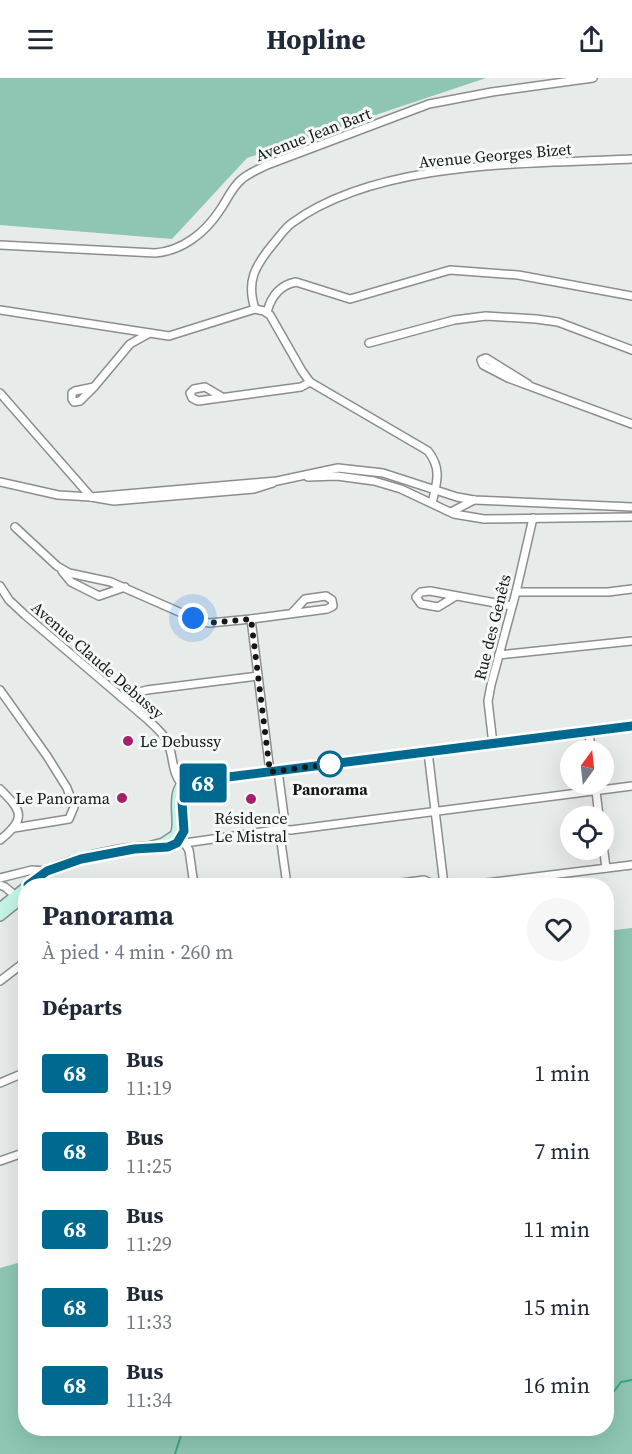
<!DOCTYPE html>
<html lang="fr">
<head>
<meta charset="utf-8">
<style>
  body { margin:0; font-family:"Source Serif 4",serif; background:#f6f6f7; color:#1f2937; height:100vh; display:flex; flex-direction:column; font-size:22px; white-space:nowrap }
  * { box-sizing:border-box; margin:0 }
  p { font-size:20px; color:#747a83 }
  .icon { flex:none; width:33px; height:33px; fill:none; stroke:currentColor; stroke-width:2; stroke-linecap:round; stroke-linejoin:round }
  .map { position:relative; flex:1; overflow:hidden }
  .side { position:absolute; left:18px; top:800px; width:596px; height:558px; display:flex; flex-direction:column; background:#fff; border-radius:24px; box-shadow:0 6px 24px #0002 }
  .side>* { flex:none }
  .badge { padding:0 12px; border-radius:4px; font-size:21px; line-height:39px }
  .needle { width:39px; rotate:15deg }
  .fabs { position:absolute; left:560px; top:662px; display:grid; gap:12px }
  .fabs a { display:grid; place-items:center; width:54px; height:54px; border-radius:50%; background:#fff; box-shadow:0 6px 24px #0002; font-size:30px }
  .you { position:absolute; width:30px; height:30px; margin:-15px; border:4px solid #fff; border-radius:50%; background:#1a73e8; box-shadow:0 0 0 9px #1a73e833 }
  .map>.badge { position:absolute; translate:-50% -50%; box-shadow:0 0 0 3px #fff }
  h2 { padding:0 24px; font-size:22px; line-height:54px }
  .round { display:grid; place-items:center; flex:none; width:63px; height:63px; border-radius:32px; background:#f6f6f7 }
  .summary { display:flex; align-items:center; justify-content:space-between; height:102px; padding:0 24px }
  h1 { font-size:28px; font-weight:700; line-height:45px }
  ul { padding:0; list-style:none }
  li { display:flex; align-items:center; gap:18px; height:78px; padding:0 24px }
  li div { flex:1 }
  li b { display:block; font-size:22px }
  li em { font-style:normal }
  li .badge { min-width:66px; font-weight:700; text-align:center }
  header { display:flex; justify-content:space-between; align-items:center; height:78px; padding:0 24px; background:#fff; font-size:27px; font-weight:700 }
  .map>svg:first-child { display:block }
</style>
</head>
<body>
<header><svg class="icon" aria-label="menu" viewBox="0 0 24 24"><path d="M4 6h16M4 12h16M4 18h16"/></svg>Hopline<svg class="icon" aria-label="share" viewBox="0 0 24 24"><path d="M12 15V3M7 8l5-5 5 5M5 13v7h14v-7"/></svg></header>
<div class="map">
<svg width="632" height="1376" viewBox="0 0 632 1376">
  <rect width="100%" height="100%" fill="#e7ebe9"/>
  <g fill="#8ec6b3">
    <polygon points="0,0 486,0 247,80 172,161 0,147"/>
    <polygon points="632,850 632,1376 0,1376 0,1190 25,1183 26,1350 606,1350 606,853"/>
  </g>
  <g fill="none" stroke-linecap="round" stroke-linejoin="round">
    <g stroke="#3da487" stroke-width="2">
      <polyline points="606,1324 621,1304 632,1302"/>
      <polyline points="175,1376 182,1354 188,1350"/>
    </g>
    <defs>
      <g id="minor">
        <path d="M 0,167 L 155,175 C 182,173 205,155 220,132 C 227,122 232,109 242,101 C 249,95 259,91 267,87 L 429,26 L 492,14 L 593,0"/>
        <path d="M 255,231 C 246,203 255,188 273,166 C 279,159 285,150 292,145 C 378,82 528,86 632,81"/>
        <path d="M 0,232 L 169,258 L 255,231 L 264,233 L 270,237 L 302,293 L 310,304 L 428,373 C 442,391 437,404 432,425"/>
        <path d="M 267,234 C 271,219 280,207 296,204 L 350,221 L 450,192 L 518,197 L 632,218"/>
        <polyline points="369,265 454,242 486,238 536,241 558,244 632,272"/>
        <polyline points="528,306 486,280 481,282 483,287 508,300 632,346"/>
        <polyline points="94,309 80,323 74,324 72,321 72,315 75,313 94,309 130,266 148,256"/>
        <polyline points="0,315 91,419"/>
        <polyline points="222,319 205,309 194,311 190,315 192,320 198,323 301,309 310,304"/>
        <polyline points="308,399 337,398 374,403 401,411 454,436 484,441 632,439"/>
        <polyline points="0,404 58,417 91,419 114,423 254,411 273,405"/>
        <polyline points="91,419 277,403 338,390 383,395 457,419 474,422 632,429"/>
        <polyline points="451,434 474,422"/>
        <polyline points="15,449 57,488 69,495 111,504 202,544 210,545 251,541 327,531 333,528 332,522 326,518 305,521 292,535"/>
        <polyline points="62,493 71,504 99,518 125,509"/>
        <path d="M 0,508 L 9,522 L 25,537 L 147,641 C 154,648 163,655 167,663 C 175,679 170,697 185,709"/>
        <polyline points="516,514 608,514 632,511"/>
        <polyline points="456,518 438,529 421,526 416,519 421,514 430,513 512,528"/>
        <polyline points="251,541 270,694"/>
        <polyline points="499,577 632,563"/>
        <polyline points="0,612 47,678 67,710 74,729 69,741 14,750"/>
        <polyline points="121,619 147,612 258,598"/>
        <polyline points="589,654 591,672"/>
        <polyline points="493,666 488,623 491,607 516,514 533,440"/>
        <polyline points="428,674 444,807"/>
        <polyline points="278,693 284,738 280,757 287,807"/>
        <polyline points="595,705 599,738"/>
        <path d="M 0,711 C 22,733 27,740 0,762"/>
        <polyline points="182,762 189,772 194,807"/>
        <polyline points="185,765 282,751 291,752 632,708"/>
        <polyline points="603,767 606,790"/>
        <polyline points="0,800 32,792 47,793"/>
        <polyline points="0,807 5,809 17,819"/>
        <polyline points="386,807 424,802 435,807"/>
        <polyline points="470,807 632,787"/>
        <polyline points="0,903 26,883"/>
        <polyline points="0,1005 26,994"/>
        <polyline points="0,1083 26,1074"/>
      </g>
      <g id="secondary">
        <path d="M 148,769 L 163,765 L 175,757 C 178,751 177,745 177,738 C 174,699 185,700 220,700 L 632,648"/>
        <path d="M 167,769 C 198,759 175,734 185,713 L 193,707 L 204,704"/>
        <path d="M 28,807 C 34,803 40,796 47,793 C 73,780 123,769 153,769"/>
        <polyline points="0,830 26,809"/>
        <polyline points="0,838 26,817"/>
      </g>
    </defs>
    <use href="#minor" stroke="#8b8e8d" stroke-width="10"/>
    <use href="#secondary" stroke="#8b8e8d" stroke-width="12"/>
    <use href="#minor" stroke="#fff" stroke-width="7"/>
    <use href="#secondary" stroke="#c4f4e8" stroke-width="9"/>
  </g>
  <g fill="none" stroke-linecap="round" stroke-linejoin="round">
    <defs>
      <polyline id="line" points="28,807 47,793 81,781 134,771 168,769 177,765 184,753 182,724 185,713 193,707 220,700 632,648"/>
    </defs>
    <use href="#line" stroke="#fff" stroke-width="14"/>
    <use href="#line" stroke="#006990" stroke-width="9"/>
    <polyline stroke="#151616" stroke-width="6" stroke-dasharray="0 10.8" points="193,540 210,545 251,541 270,694 330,686"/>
  </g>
  <g fill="#a5206c" stroke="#f4f8f6" stroke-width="2">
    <circle cx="128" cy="663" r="6"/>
    <circle cx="122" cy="720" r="6"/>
    <circle cx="251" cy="721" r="6"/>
  </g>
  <circle fill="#fff" stroke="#006990" stroke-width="3" cx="330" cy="686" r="12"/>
  <g text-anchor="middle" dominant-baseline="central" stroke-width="6" stroke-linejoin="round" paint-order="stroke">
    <g font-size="16" fill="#151616" stroke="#f4f8f6">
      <text transform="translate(313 56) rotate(-21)">Avenue Jean Bart</text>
      <text transform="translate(495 77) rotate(-5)">Avenue Georges Bizet</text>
      <text transform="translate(492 549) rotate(-76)">Rue des Genêts</text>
      <text transform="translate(98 582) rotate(41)">Avenue Claude Debussy</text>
    </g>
    <g font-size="16" fill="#151616" stroke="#f4f8f6" text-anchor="start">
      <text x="140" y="663">Le Debussy</text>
      <text x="110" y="720" text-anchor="end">Le Panorama</text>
      <text x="251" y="740" text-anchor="middle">Résidence<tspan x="251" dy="18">Le Mistral</tspan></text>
    </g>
    <g font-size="16" font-weight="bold" fill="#151616" stroke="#f4f8f6">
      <text x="330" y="711">Panorama</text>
    </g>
  </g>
</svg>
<div class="fabs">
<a><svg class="needle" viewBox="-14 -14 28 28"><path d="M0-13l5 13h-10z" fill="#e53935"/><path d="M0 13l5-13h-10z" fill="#747a83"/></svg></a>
<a><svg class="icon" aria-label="locate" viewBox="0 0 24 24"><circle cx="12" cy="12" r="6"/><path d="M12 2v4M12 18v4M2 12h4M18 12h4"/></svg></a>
</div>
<div class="you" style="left:193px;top:540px"></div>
<b class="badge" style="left:203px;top:705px;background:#006990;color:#fff">68</b>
<section class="side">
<div class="summary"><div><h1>Panorama</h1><p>À pied · 4 min · 260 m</p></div><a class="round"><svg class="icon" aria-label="heart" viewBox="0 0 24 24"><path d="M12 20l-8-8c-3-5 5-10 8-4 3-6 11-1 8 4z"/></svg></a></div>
<h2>Départs</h2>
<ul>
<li><span class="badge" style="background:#006990;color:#fff">68</span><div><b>Bus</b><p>11:19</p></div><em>1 min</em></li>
<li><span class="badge" style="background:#006990;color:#fff">68</span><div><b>Bus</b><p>11:25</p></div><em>7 min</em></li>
<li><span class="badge" style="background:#006990;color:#fff">68</span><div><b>Bus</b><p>11:29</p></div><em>11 min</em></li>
<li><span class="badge" style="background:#006990;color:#fff">68</span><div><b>Bus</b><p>11:33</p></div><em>15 min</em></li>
<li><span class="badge" style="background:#006990;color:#fff">68</span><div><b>Bus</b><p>11:34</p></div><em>16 min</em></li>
</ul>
</section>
</div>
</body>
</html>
